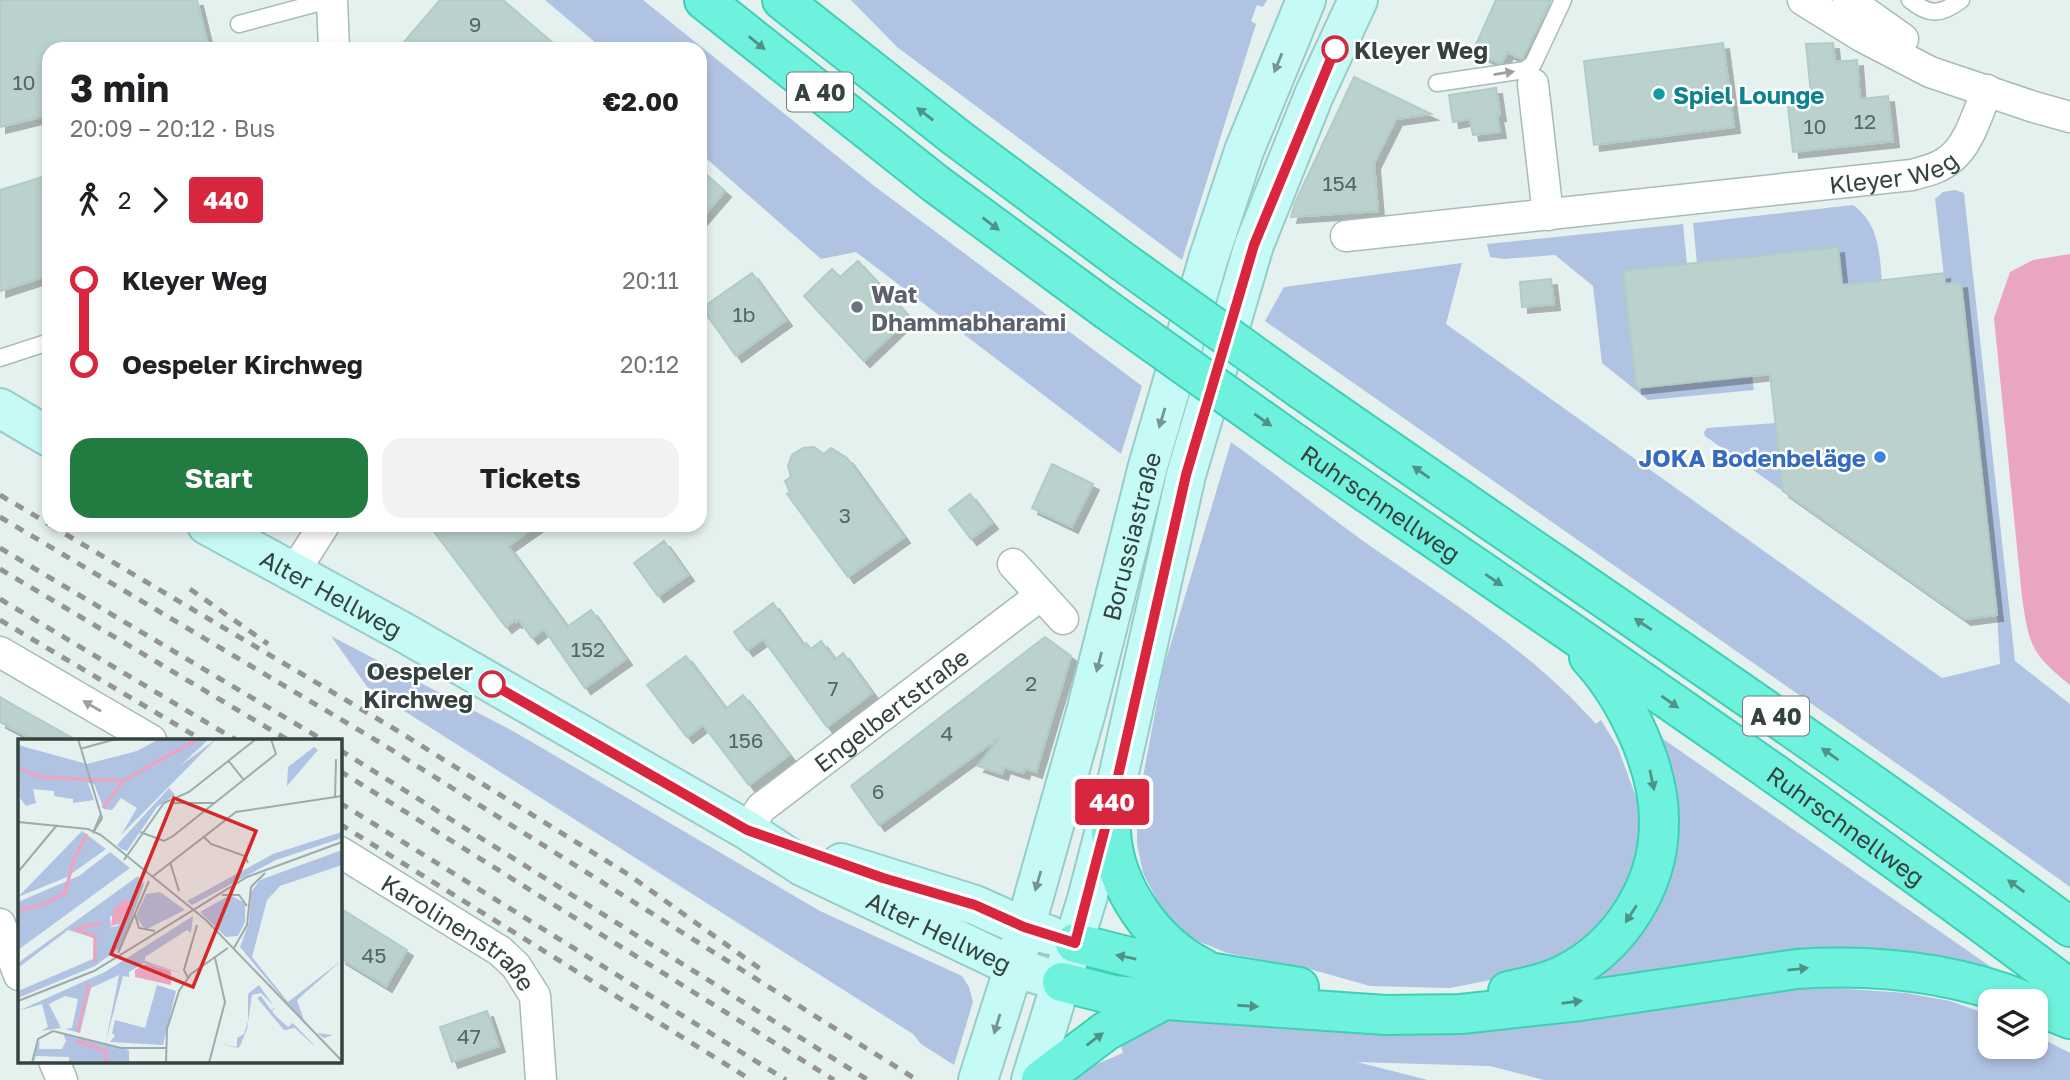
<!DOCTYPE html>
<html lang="en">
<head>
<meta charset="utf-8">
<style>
  body { margin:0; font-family:"Golos Text",sans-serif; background:#f2f2f2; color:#202124; height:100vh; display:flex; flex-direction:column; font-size:26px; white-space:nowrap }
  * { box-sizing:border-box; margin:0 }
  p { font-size:23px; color:#757577 }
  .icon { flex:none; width:38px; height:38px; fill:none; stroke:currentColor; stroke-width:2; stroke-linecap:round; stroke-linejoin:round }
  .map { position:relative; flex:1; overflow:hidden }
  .sheet { position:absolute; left:42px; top:42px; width:665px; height:490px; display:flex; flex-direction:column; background:#fff; border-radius:21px; box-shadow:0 4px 10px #0003 }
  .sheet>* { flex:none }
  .badge { padding:0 14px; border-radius:5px; font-size:24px; line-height:46px }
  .tools { position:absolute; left:1978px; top:989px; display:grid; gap:14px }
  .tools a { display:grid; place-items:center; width:70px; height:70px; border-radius:14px; background:#fff; box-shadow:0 4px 10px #0003; font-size:35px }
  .map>.badge { position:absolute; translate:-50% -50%; box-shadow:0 0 0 4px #fff }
  .legs { display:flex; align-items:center; gap:10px; height:77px; padding:0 28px; font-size:23px }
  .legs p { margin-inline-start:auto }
  .summary { display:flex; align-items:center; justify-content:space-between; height:119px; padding:0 28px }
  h1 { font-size:38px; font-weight:700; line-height:52px }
  .cta { display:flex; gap:14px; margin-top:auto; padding:14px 28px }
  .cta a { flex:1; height:80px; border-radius:21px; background:#227b41; color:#fff; font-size:28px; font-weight:700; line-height:80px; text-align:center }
  .cta a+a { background:#f2f2f2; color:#202124 }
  ul { padding:0 28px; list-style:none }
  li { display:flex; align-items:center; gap:24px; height:84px; font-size:26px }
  li i { display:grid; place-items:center; width:10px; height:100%; margin:0 9px; background:currentColor }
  li i::after { content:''; width:18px; height:18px; margin:-9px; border:5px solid; border-radius:50%; background:#fff }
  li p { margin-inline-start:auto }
  li:first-child i { background:linear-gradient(#0000 50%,currentColor 0) }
  li:last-child i { background:linear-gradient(currentColor 50%,#0000 0) }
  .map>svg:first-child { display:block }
</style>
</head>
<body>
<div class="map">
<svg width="2070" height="1080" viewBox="0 0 2070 1080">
  <defs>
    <filter id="shadow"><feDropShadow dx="6" dy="6" stdDeviation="0" flood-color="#0004"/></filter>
  </defs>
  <rect width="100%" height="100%" fill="#e5f1ef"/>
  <g fill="#b0c3e2">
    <polygon points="545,0 643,0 873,185 1142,386 1121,454 856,252 821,259 700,153 700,49 603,49"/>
    <polygon points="851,0 1267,0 1263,7 1257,5 1251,21 1256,24 1182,260 897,47"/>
    <polygon points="1955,190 1964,193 2015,661 2070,704 2070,887 1936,791 1265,321 1284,287 1462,263 1446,324 1942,678 2000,664 1997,615 1961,283 1945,284 1935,199 1943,192"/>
    <path d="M 1853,205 C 1882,226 1879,258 1883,291 L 1843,295 L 1838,248 L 1697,263 L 1693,223 Z"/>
    <polygon points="1683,224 1687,264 1623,271 1636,387 1752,376 1754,390 1648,400 1602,363 1593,286 1555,255 1503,259 1490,257 1487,244"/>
    <polygon points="1776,423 1783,491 1705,436 1704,432 1707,428"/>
    <path d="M 1231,442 C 1279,476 1325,514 1373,548 C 1451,602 1532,652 1596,724 L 1601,720 L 1618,748 L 1639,805 L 1637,851 L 1618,901 L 1583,944 L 1526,973 L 1450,988 L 1370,986 L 1306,968 L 1227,953 L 1181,934 L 1155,911 L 1160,906 L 1143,873 L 1137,844 L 1137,809 L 1163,670 Z"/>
    <polygon points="331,636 513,731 820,911 962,976 969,987 973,1002 954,1065 921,1044 913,1034 368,688"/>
    <path d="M 1656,734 L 2001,974 L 1585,985 C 1605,965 1629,946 1647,924 C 1657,911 1666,892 1671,875 C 1687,820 1678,786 1656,734 Z"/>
    <polygon points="1820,987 1906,993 1950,1001 1990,1015 1990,1046 2035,1046 2035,1035 2070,1053 2070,1080 1544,1080 1490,1066 1357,1062 1428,1080 1075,1080 1078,1072 1123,1053 1117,1033 1185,1015"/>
  </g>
  <path fill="#eaa5c1" d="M 2070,254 L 2070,685 C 2031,654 2029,645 2022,597 L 1994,318 L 2010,272 L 2033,260 Z"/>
  <g fill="#bbd1cd" stroke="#afccc5" stroke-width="2" filter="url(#shadow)">
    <polygon points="0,0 197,0 209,49 49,49 49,115 0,127"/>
    <polygon points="440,0 503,0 560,49 398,49"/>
    <polygon points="1496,0 1551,0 1522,59 1507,52 1502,63 1499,63 1473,51"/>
    <polygon points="1723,43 1734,127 1594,145 1584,61"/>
    <polygon points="1833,43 1835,62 1857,60 1860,99 1888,96 1893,141 1793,152 1788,106 1812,104 1806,44"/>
    <polygon points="1354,77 1431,114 1396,119 1374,163 1378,211 1291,217 1295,203"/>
    <polygon points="1496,88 1500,115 1497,116 1500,132 1473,135 1470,119 1453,122 1449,95"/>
    <polygon points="700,169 725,191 700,220"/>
    <polygon points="49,175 49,275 0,291 0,190"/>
    <polygon points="1838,247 1842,285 1944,273 1945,284 1961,282 1997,615 1965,619 1783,491 1770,374 1636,388 1623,271"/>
    <polygon points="858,261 910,317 864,361 804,296 832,269 840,277"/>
    <polygon points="752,273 786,320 736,356 702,308"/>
    <polygon points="1551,279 1554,304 1522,307 1520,282"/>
    <polygon points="814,447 824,454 831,448 847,458 904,537 848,577 787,494 790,492 785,481 791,477 788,466 792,455 803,448"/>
    <polygon points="1052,464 1093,484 1072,527 1032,508"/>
    <polygon points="970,494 992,523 971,539 949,510"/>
    <polygon points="429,525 538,525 508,546 567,627 591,610 626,659 585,688 544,629 532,638 519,620 516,622 515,620 506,627"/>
    <polygon points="664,541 688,575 658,596 634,563"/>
    <polygon points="773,603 803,645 806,643 811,649 821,641 835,660 843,653 872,693 827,727 763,639 747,650 734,632"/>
    <polygon points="1045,637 1071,656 1036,772 1025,768 1023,773 1004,767 1002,774 978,766 1000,737 879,825 851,786"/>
    <polygon points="686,656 726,709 743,695 789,755 749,785 703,725 687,737 647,685"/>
    <polygon points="0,697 19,708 76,740 34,740 0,722"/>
    <polygon points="340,908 407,950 386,986 340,958"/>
    <polygon points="487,1011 499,1046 452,1062 440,1027"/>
  </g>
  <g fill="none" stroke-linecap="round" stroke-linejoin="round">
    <defs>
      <g id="lane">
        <path d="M 1910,0 C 1929,16 1941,15 1961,0"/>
        <polyline points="239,24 329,0"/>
        <polyline points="1437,83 1525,70 1533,64 1563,0"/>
        <polyline points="0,358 49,342"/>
      </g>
      <g id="street">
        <polyline points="332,0 334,49"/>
        <polyline points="1803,0 1861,36 1930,72 2034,107 2070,117"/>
        <polyline points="1848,0 1903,39"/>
        <polyline points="1533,84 1548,215"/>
        <path id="s1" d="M 1346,236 L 1912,175 C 1925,171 1938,169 1949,160 C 1969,146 1978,112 1987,90"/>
        <polyline points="1013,564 1063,619"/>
        <polyline points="294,572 324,525"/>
        <polyline points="0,652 151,740"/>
        <path id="s2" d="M 747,830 L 761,808 L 1041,595"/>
        <path id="s3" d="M 340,852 L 500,951 L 516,966 L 535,996 L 541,1080"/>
        <polyline points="0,924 19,975"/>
        <polyline points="54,1061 62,1080"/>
      </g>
      <g id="secondary">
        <polyline points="0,408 49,437"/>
        <path id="s4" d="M 207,525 L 403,632 L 747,830 L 802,866 L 1014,967 L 1039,975"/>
        <polyline points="841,863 975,905 1024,927 1049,935"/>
        <path id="s5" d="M 978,1080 L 1014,967 L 1086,712 L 1148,466 L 1208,260 L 1244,151 L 1306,0"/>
        <polyline points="1031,1080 1087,899 1114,795 1186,475 1254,245 1314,95 1358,0"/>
      </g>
      <g id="highway">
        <polyline points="704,0 936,184 1107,310"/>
        <polyline points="782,0 957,138 1122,261"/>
        <path d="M 1302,390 C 1558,569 1819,741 2070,927"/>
        <path id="s6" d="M 1297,445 C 1557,623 1819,799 2070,989"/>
        <path d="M 1114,795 C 1113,807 1110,820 1111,833 C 1115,888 1154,944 1203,968"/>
        <polyline points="1075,943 1154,963 1299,987"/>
        <path d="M 1062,982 L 1113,995 L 1180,1001 L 1386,1015 L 1461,1014 L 1580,1001 L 1797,969 C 1874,964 1953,972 2025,1001"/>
        <path d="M 1508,991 C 1527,987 1547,983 1565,974 C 1620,946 1659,886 1659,823 C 1660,768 1626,697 1589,657"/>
        <polyline points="2035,1005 2070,1019"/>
        <polyline points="1041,1080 1106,1031 1166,999"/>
      </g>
    </defs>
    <use href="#lane" stroke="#a8bbb8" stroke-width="19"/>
    <use href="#street" stroke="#a8bbb8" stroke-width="33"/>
    <use href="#secondary" stroke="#97cdc9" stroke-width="42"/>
    <use href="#highway" stroke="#3fd0b4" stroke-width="42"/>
    <use href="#lane" stroke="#fff" stroke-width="16"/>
    <use href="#street" stroke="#fff" stroke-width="30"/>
    <use href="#secondary" stroke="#c6faf6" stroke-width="38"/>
    <use href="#highway" stroke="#6ef2dd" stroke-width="38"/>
    <g stroke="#949494" stroke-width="5" stroke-dasharray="9 9" stroke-linecap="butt">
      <polyline points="0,495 49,524"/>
      <polyline points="0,517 379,742 917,1080"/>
      <polyline points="50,525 388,725 629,875 766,973"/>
      <polyline points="0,548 323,740"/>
      <polyline points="0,569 288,740"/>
      <polyline points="190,589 268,644"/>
      <polyline points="0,599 236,740"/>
      <polyline points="0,620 202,740"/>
      <polyline points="340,750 868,1080"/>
      <polyline points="340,771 834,1080"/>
      <polyline points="340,803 786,1080"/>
      <polyline points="340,824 751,1080"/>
    </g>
    <defs>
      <g id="highway-bridge">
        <polyline points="1122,261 1302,390"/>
        <polyline points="1107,310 1297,445"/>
      </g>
    </defs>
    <use href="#highway-bridge" stroke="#3fd0b4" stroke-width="42" stroke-linecap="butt"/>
    <use href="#highway-bridge" stroke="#6ef2dd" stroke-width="38"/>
  </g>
  <defs><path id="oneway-solid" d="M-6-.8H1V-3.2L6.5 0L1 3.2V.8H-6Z" transform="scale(1.75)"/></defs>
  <g fill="#4f9287">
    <use href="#oneway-solid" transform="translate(757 43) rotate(39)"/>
    <use href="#oneway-solid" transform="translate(925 114) rotate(-142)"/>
    <use href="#oneway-solid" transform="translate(991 224) rotate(37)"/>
    <use href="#oneway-solid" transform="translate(1263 420) rotate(35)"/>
    <use href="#oneway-solid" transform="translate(1421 472) rotate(-145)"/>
    <use href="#oneway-solid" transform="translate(1494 580) rotate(34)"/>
    <use href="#oneway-solid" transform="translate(1643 624) rotate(-146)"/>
    <use href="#oneway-solid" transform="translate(1670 702) rotate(35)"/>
    <use href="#oneway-solid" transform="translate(1830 754) rotate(-145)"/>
    <use href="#oneway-solid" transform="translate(1652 780) rotate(78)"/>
    <use href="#oneway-solid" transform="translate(2016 886) rotate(-144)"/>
    <use href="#oneway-solid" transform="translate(1631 914) rotate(123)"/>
    <use href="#oneway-solid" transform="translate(1126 957) rotate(-168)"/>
    <use href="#oneway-solid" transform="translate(1798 969) rotate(-6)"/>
    <use href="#oneway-solid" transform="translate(1572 1002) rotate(-8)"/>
    <use href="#oneway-solid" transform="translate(1248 1006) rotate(4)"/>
    <use href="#oneway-solid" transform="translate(1095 1039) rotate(-37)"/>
  </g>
  <g fill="#769592">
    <use href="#oneway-solid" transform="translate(1278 63) rotate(112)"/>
    <use href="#oneway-solid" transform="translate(1162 418) rotate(107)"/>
    <use href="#oneway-solid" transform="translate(1099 662) rotate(104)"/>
    <use href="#oneway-solid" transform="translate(1038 881) rotate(106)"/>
    <use href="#oneway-solid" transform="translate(997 1024) rotate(107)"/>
  </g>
  <g fill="#9aa1a0">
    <use href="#oneway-solid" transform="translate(1504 73) rotate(-9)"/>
    <use href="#oneway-solid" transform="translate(92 706) rotate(-150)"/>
  </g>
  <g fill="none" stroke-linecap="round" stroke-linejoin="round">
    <defs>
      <polyline id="line-1" points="492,684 747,830 883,878 975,905 1024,927 1075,943 1114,794 1186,475 1254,245 1335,49"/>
    </defs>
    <use href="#line-1" stroke="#fff" stroke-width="16"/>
    <use href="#line-1" stroke="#d7263d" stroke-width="10"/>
  </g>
  <g fill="#fff" stroke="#d7263d" stroke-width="3.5">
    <circle cx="1335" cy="49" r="12"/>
    <circle cx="492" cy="684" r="12"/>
  </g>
  <circle fill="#0f9aa8" stroke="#fff" stroke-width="2.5" cx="1659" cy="94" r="7"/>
  <circle fill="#6b7280" stroke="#fff" stroke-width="2.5" cx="857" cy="307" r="7"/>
  <circle fill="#3f7fe0" stroke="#fff" stroke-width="2.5" cx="1880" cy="457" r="7"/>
  <g text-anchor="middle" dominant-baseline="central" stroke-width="5" stroke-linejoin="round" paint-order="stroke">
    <g font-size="21" fill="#566663">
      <text x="475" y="24">9</text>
      <text x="24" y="82">10</text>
      <text x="1865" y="121">12</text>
      <text x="1815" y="126">10</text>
      <text x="1340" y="183">154</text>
      <text x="744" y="314">1b</text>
      <text x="845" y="515">3</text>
      <text x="588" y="649">152</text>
      <text x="1031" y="683">2</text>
      <text x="833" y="688">7</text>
      <text x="947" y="733">4</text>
      <text x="746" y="740">156</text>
      <text x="878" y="791">6</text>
      <text x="374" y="955">45</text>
      <text x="469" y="1036">47</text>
    </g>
    <g fill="#fff" stroke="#727b79" stroke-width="2">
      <rect x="787" y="72.5" width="66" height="39" rx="5"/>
      <rect x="1743" y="696.5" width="66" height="39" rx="5"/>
    </g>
    <g font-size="23" font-weight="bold" fill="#354340">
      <text x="820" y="92">A 40</text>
      <text x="1776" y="716">A 40</text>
    </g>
    <g font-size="24" font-weight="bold" fill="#354340" stroke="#fff" text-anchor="start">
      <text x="1354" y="49">Kleyer Weg</text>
      <text x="473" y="670" text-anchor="end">Oespeler<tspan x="473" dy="28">Kirchweg</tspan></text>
    </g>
    <g font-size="24" font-weight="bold" fill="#0d838f" stroke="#fff" text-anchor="start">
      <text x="1673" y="94">Spiel Lounge</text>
    </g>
    <g font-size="24" fill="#354340" stroke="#fff">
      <text stroke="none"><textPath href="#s1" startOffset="551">Kleyer Weg</textPath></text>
      <text stroke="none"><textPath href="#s6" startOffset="102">Ruhrschnellweg</textPath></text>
      <text stroke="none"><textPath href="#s5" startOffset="565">Borussiastraße</textPath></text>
      <text stroke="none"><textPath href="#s4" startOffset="142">Alter Hellweg</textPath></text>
      <text stroke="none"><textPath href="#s2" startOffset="189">Engelbertstraße</textPath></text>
      <text stroke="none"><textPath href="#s6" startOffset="668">Ruhrschnellweg</textPath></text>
      <text stroke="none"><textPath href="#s4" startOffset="838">Alter Hellweg</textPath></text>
      <text stroke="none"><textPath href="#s3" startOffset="144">Karolinenstraße</textPath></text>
    </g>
    <g font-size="24" font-weight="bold" fill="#5b616d" stroke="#fff" text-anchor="start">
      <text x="871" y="293">Wat<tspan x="871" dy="28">Dhammabharami</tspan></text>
    </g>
    <g font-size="24" font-weight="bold" fill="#366cbe" stroke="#fff" text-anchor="end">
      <text x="1866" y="457">JOKA Bodenbeläge</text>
    </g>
  </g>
  <g transform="translate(18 739)">
    <rect width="324" height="324" fill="#e5f1ef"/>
    <path d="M 141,0 L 191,0 L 162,27 L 198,0 L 103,96 L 119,69 L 103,59 L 94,71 L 86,70 L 76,45 L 70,44 L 76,61 L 55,64 L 55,60 L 36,57 L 36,52 L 15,50 L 18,64 L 8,67 L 2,59 L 0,6 L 69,25 L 119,12 ZM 296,8 L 300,11 L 269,47 L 270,28 ZM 151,49 L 157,56 L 139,68 L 109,112 L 103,110 L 99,106 ZM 64,92 L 88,110 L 49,138 L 0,158 ZM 324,93 L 324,99 L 258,121 L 174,166 L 169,162 L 255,115 ZM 324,111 L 324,126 L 262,147 L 249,161 L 234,218 L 270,263 L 324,221 L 279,261 L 286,281 L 298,294 L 315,296 L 306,299 L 294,291 L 271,267 L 222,208 L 231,183 L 233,153 L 242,141 ZM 92,113 L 112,129 L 0,211 L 0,163 L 61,137 ZM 120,137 L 126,145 L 103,208 L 77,227 L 0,259 L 0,252 L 75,220 L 76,199 L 50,191 L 0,229 L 0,224 ZM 112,164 L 100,187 L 93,188 L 92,178 ZM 142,153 L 167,171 L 127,191 L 118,177 L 128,155 ZM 212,156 L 227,164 L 227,183 L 220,197 L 208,198 L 182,173 ZM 175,177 L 173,194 L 169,191 L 127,218 L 127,222 L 163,234 L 126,224 L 111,233 L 111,238 L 105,237 L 88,302 L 101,236 L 73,249 L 62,294 L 47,290 L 54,289 L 60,260 L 47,257 L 31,265 L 43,289 L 23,292 L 30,288 L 24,265 L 0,272 L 87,233 ZM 139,246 L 158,252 L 145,306 L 92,303 L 97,297 L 94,294 L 97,281 L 127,289 ZM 241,246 L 255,266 L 243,254 L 234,256 L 229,290 L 222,307 L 220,309 L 199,304 L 219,308 L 219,299 L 226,295 L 230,282 L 230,255 ZM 243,257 L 253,271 L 258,268 L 254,272 L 258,277 L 270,288 L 275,284 L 296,306 L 296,307 L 277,289 L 266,291 L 239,259 ZM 45,294 L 111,311 L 111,324 L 51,324 L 51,318 L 18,317 L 16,324 L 18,309 L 22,301 L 21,310 L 44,310 L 48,302 Z" fill="#b0c3e2" fill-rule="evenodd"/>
    <path d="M 106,160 L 111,161 L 110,171 L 101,185 L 93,187 L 95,171 ZM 128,225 L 153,232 L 153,246 L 117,238 L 117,231 Z" fill="#eaa5c1"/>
    <path fill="none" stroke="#eaa5c1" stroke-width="3.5" d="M 0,29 L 22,38 L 105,42M 85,69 L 105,42 L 180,0M 0,171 L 24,166 L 47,154 L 56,120 L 69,95M 55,189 L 77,198 L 77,223M 57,190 L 84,184M 60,293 L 71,245M 58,302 L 88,312 L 88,324"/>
    <path fill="none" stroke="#9faba9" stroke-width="2" d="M 60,0 L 84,79 L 75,94 L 83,75M 62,10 L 98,0M 210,21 L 225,40M 317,59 L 318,20M 153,64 L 196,64M 0,83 L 70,90 L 83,96 L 188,181 L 324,322M 122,93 L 146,102 L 155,97 L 258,15 L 253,0M 185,97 L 193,105 L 227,117 L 230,124M 106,121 L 146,64 L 171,53 L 238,0M 152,123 L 161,152M 0,133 L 39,86M 134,138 L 218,73 L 324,57M 204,156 L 221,156 L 229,167M 117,176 L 121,189 L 137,192M 216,209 L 229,186 L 233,148 L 247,134M 100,214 L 131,142M 170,239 L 166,231 L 179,186M 0,262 L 76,232 L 229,138 L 324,103M 14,324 L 20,300 L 35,292 L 103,309 L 148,309M 148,324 L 149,290 L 161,252 L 173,235 L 210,209M 191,324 L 207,263 L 197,219"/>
    <path fill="#d62828" fill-opacity="0.15" stroke="#d62828" stroke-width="3.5" d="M 156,59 L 238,92 L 175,248 L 93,215 Z"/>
    <rect width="324" height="324" fill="none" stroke="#354340" stroke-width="3.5"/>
  </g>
</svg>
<div class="tools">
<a><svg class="icon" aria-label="layers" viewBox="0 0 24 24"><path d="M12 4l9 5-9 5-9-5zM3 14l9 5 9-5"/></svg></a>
</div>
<b class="badge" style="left:1112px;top:802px;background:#d7263d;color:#fff">440</b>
<section class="sheet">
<div class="summary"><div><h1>3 min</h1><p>20:09 – 20:12 · Bus</p></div><b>€2.00</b></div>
<div class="legs"><svg class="icon" aria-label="walk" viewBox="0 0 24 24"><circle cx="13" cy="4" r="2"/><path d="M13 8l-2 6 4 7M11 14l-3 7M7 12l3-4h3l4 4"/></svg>2<svg class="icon" aria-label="forward" viewBox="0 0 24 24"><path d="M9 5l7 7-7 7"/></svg><b class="badge" style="background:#d7263d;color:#fff">440</b></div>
<ul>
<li><i style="color:#d7263d"></i><b>Kleyer Weg</b><p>20:11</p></li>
<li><i style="color:#d7263d"></i><b>Oespeler Kirchweg</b><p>20:12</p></li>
</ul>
<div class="cta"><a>Start</a><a>Tickets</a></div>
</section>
</div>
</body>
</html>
